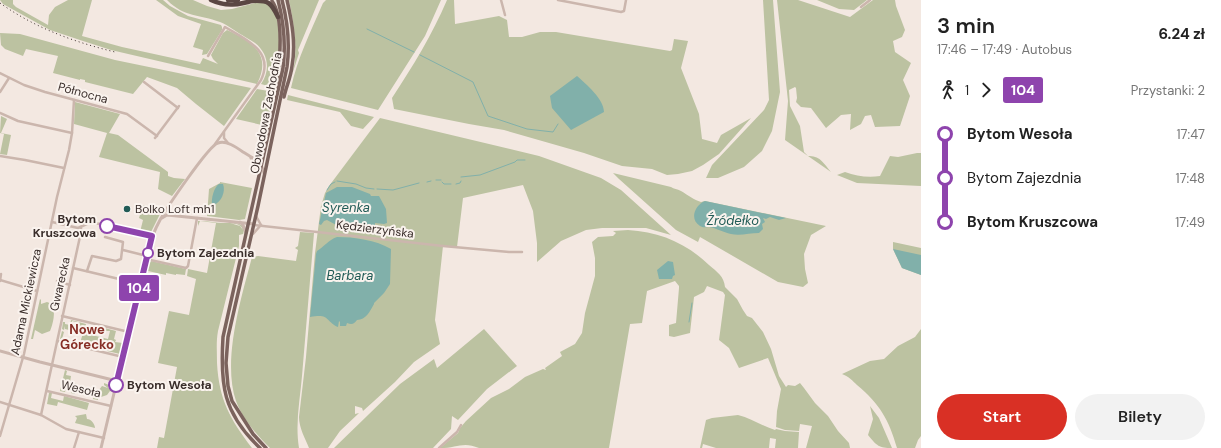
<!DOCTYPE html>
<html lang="pl">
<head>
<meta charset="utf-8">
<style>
  body { margin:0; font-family:"DM Sans",sans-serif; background:#f2f2f2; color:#222; height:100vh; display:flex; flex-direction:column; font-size:15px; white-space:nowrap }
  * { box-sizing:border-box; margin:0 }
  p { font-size:13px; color:#767676 }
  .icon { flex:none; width:22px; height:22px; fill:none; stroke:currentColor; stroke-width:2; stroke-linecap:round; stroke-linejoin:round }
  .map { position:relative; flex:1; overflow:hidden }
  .details { display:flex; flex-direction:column; background:#fff; width:300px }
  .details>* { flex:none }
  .badge { padding:0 8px; border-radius:3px; font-size:14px; line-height:26px }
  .map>.badge { position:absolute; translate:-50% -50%; box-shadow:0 0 0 2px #fff }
  .legs { display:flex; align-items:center; gap:6px; height:44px; padding:0 16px; font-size:13px }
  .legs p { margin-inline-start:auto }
  .headline { display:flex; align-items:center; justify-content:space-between; height:68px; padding:0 16px }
  h1 { font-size:22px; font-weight:600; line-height:30px }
  .button { display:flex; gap:8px; margin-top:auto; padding:8px 16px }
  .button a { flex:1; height:46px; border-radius:24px; background:#d93025; color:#fff; font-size:16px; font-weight:600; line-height:46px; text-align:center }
  .button a+a { background:#f2f2f2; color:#222 }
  ul { padding:0 16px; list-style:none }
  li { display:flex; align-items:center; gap:14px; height:44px; font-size:15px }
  li i { display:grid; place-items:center; width:6px; height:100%; margin:0 5px; background:currentColor }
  li i::after { content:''; width:10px; height:10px; margin:-5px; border:3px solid; border-radius:50%; background:#fff }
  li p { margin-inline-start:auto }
  li:first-child i { background:linear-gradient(#0000 50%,currentColor 0) }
  li:last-child i { background:linear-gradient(currentColor 50%,#0000 0) }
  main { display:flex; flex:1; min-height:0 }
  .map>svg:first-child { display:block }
</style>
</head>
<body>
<main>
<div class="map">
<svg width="921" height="448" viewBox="0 0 921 448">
  <rect width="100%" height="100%" fill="#f3e8e1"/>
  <g fill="#bcc2a1">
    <path d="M 0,0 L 13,0 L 13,4 L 16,7 L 48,25 L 49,15 L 55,7 L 68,0 L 92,0 L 82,36 L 122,47 L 200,64 L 203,58 L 218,64 L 213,59 L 211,55 L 223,33 L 227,30 C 253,42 272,54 257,84 L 111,50 L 80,40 L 50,30 L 3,4 Z"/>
    <polygon points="156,0 163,0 170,6 188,16 221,25 222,27 222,30 207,54 202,55 203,50 193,47 201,24 178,16"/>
    <path d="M 167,0 L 193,0 L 207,6 L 221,10 L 232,9 L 255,3 L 267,3 C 270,7 274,11 276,16 C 282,34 278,70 275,88 L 261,84 C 271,70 268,53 255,43 C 251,40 246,38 242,35 C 235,31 228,25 220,22 C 199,14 185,18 167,0 Z"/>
    <path d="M 289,0 L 319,0 L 298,50 L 299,53 L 293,72 C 298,48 294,24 289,0 Z"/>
    <path d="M 326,0 L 441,0 L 425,36 L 378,110 L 291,88 C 297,59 311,31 323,3 Z"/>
    <path d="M 447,0 L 454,0 L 455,24 L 499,16 L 507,20 L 509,37 L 522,37 L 540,32 L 556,32 L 670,51 L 672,50 L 674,39 L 688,41 L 681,68 L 699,114 L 702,139 L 717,143 L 721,135 L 751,118 L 719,154 L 703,165 L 692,171 L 678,174 L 667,175 L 652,169 L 622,166 L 584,153 L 504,130 L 469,124 L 394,109 L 392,98 C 413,66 432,35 447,0 Z"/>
    <polygon points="763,0 773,0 780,92 772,131 762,151 744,167 718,178 706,178 712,165 764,110 769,100"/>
    <path d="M 777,0 L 798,0 L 850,17 L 873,0 L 895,0 L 896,6 L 905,30 L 902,37 L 893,41 L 895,52 L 911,63 L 903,80 L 910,96 L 900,126 L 875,127 L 871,115 L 865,116 L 861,124 L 850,130 L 851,114 L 841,115 L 826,128 L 811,108 L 801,107 L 796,102 L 797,98 L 796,88 L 795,87 L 789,90 L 790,106 L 800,126 L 804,152 L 808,156 C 820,155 824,164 831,172 L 785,140 L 788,101 Z"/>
    <polygon points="817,0 867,0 854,10 839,9"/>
    <polygon points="0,33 20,34 115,60 251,88 224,126 196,104 177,88 147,77 133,94 85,82 85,80 80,79 80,80 53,73 58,56 26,49 23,56 5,49 1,45"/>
    <polygon points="257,89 274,92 261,153 256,155 262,125 236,119"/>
    <polygon points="288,95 374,117 363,129 351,126 340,112 287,100"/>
    <polygon points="75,102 120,114 109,133 118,135 168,172 168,176 174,178 185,179 172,196 158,189 160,172 99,157 107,133 74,124"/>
    <polygon points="1,116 7,119 1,133 11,135 7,155 0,154 4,134 0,133"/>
    <path d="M 380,118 L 539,156 L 601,178 L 621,190 L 671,235 L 646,228 L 602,228 L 586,230 L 561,241 L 537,262 L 537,243 L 533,211 L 523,185 L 463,198 L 457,247 L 443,246 L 435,320 L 440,344 L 414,362 L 395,382 L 363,411 L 362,408 L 355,406 L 355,414 L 359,413 L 358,414 L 340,431 L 328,448 L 309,448 C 305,438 299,428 299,417 L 306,357 L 315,253 L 321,206 L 325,193 L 329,186 Z"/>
    <path d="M 917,153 L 921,153 L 921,186 L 857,183 L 837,175 L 845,172 C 856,176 868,178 880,176 L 890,156 L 898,157 Z"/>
    <path d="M 613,173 L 671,187 C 674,189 677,189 681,191 C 688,195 694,200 701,202 L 705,201 L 826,226 L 811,235 L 804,254 L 805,269 L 808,283 L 803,287 L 778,282 L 700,237 L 698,242 L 676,230 L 619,179 Z"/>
    <polygon points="220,182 252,188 245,219 239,220 207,216 209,189 220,183"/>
    <polygon points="143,205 154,207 155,209 161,212 151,232 148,233 140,232 143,220 139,218"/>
    <path d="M 198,221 L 201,221 C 208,221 216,223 224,223 C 228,223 234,222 239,224 C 244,225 245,230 244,235 C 243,226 240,224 230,223 L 240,226 L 243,230 L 243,234 L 239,235 L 239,246 L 218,331 C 216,342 217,352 217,363 C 219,400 230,419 252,448 L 157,448 L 159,437 L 164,438 L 177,367 L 158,363 L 169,311 L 189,315 L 196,279 L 187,276 L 188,269 L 207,273 L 216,223 L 200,221 L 198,226 Z"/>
    <path d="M 628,230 C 660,232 686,243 709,265 C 717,272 724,276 725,287 L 737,299 L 743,310 L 747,316 L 752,318 L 763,332 L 771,349 L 779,376 L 786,387 L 788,385 L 795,386 L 800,383 L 804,388 L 815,403 L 828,416 L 838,431 L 849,443 L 850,448 L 806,448 L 812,426 L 800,424 L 799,431 L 785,430 L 776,427 L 777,411 L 781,389 L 768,358 L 739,368 L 729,348 L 719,340 L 725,295 L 723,292 L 707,286 L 704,292 L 694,297 L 690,333 L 674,337 L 669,336 L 669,325 L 676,323 L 679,288 L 679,286 L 675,281 L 647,291 L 642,323 L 630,324 L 609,448 L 479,448 C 463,441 457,448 440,448 L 458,433 L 460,428 L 466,421 L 491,398 L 509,389 L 525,377 L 543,369 L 546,370 L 545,368 L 562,356 L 560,352 L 575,344 L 582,333 L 585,313 L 595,276 L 595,258 L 592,242 L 598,237 L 613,236 L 616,233 L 613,231 Z"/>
    <path d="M 300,232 L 314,233 C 310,281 306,328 302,376 C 300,400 295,423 299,448 L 270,448 C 257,435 243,420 236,401 C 222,360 241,299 252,257 L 258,256 L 296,261 L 298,250 L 295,248 L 298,246 Z"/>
    <polygon points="893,242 921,248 921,275 902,268 893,249"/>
    <polygon points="151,261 186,269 185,275 176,274 176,275 166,273 166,275 148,271 148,265"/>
    <path d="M 40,299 L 41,300 L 41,304 L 47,302 L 52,304 C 56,312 53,324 50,331 L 42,334 L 35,330 L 33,339 L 31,339 Z"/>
    <polygon points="71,320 86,324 84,334 94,335 96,326 100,327 99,329 98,329 96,336 108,339 110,331 102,331 101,329 101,327 116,331 114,339 116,340 115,342 123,343 120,354 103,350 103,348 92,345 92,347 60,339 62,331 64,332 62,339 68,339 71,341 71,339 80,343 83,333 76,330 76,322 72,321 69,330 65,329 65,326 64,330 62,329 63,322 65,322 65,324 70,325"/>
    <polygon points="484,329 517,366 487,389 458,420 452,416 451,429 433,448 334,448 400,384 434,359 437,368"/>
    <path d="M 921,329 L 921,436 L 918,440 L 915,448 L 897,448 C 889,420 880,404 857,385 C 853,381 848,376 842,374 L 870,361 L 884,359 L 898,346 L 915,337 Z"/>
    <polygon points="65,370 67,371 66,375 71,376 70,382 77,384 75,394 71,393 72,388 66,387 65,392 60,391"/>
    <polygon points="104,383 109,385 108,388 112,389 112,392 110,391 107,395 98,398 98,400 93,399 95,389 99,390 102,386 108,388 104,385"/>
    <polygon points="49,393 52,393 51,398 63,401 64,396 89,403 87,410 58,402 57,406 47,404"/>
    <path d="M 870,406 L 879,418 L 892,448 C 879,448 877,446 868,435 L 873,419 Z"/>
    <path d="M 86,414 L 87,419 C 91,419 95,424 95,428 L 75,423 L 77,418 L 75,416 Z"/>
    <path d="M 738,415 C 751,418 762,426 775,430 L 776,429 L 785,431 L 799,432 L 798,448 L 775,448 L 776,439 L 770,438 L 769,448 L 716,448 L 703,444 L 702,448 L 700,448 L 706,420 L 712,418 Z"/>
  </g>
  <g fill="#81b0aa">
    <path d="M 577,76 C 586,84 604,99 604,112 L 571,130 L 552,108 L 550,96 Z"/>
    <path d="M 219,184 L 223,184 C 226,192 221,202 214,205 L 212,204 C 211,199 214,187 219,184 Z"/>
    <polygon points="337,187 352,187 370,194 371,196 379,196 386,209 387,223 384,224 375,223 375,229 371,231 340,227 327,220 324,221 321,225 319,224 326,193"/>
    <path d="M 705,201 L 786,218 L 779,220 L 770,217 L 766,219 L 763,218 L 765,222 L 762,224 L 763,229 L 759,233 C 750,233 740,236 731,234 C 723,232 716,228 709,227 C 706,227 703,228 700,226 C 689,219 695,205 705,201 Z"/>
    <path d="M 337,237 C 354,237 376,240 391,249 L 390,284 L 384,293 L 374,303 L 374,304 C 370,311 366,320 357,320 C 354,324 352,325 347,323 L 346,326 L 340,326 L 340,322 L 339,321 L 338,327 C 325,321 330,313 310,317 L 316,254 L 317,251 C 324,247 328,240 337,237 Z"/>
    <polygon points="893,249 921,255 921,275 902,268"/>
    <polygon points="668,261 673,262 675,275 673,276 672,279 659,279 657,270"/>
  </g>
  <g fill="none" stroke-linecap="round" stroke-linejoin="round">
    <g stroke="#81b0aa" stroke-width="1">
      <polyline points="367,29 414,52"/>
      <polyline points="420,55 473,82 488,116 527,129 553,132 558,124"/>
      <polyline points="461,177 480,175 515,162 517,160 525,160"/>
      <polyline points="436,180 441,180"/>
      <polyline points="337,181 356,184 366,188 374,189"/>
      <polyline points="427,182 431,181"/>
      <polyline points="442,182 444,184 451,184"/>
      <polyline points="456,184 460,183 461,181"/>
      <polyline points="377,189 393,190 419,183"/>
      <polyline points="327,190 331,184 335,182"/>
      <polyline points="689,322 692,303"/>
    </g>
    <g stroke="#cbb6ad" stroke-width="2.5">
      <polyline points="501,0 505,15"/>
      <polyline points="558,0 621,12 624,11 626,0"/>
      <polyline points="861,7 870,0"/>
      <path d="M 208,56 L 225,27 C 245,39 275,51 261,80 L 215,144"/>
      <polyline points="0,73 24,85 45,92 127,114 157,136"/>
      <polyline points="144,82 178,108"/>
      <polyline points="0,92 9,78"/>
      <polyline points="0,113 18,121 72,133"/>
      <polyline points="224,132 224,138 228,143"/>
      <polyline points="155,138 179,106"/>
      <polyline points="0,156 25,160 64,168"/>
      <polyline points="256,216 261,225"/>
      <polyline points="52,222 78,228 89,223 95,223 152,236"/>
      <polyline points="254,225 443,246 509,252 522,252"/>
      <polyline points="253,234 261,225"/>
      <polyline points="123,250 147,256"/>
      <polyline points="146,259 186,268 188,266 197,218"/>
      <polyline points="73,268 140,284"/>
      <polyline points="87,271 92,256 116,261 121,259 123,242 105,237"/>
      <polyline points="0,280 37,291"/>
      <polyline points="0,281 1,274"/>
      <polyline points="57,281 70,285"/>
      <polyline points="62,316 129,332"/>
      <polyline points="57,341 123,357"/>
      <polyline points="47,391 111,406"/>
      <polyline points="0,402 41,415 66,429 104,438"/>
      <polyline points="41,415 81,232 81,228"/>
      <polyline points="0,436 24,354 57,197 69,150 72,133 74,100"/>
      <polyline points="74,448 79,432"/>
      <polyline points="439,448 457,432 461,425"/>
    </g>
    <g stroke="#cbb6ad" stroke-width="3">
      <polyline points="251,158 259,157 264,148"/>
      <polyline points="169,206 171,212 176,215"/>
      <polyline points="162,218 167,215 177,216 254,224"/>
      <polyline points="240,222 243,225 246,233"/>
      <polyline points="0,351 40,362 117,381"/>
      <path d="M 101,448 L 148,250 C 151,240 154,231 159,222 C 165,210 209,145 218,143 C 226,140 236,147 243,152 C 251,157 262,162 264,173"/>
    </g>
    <g stroke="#7b635d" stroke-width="3.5">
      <path d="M 272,1 C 285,19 279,66 277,87"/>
      <path d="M 284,97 C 286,87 291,77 292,66 C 296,44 292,22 287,0"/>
      <path d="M 260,448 C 223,413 220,385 223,337 L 283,68 C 286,44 284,23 278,0"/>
      <path d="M 266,448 L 253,434 L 232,401 L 228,386 L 226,363 L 228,337 L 258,206 L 287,67 C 290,44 288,23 282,0"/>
    </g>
    <g stroke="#5b4743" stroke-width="4.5">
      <path d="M 211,0 C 226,7 239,5 254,0"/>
      <polyline points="228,0 238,0"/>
      <path d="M 252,1 C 268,0 271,2 278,17"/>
    </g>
    <path stroke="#3a2e2b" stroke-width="1" stroke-dasharray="1 3" stroke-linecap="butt" d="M 0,3 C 35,28 74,42 115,52"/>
  </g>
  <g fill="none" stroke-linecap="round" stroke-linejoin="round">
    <defs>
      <polyline id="line-1" points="107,226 152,236 116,385"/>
    </defs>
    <use href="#line-1" stroke="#fff" stroke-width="9"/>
    <use href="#line-1" stroke="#8e44ad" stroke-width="6"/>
  </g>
  <circle fill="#215b56" stroke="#faf3ee" stroke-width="1.5" cx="127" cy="209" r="4"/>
  <g fill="#fff" stroke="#8e44ad" stroke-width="2">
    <circle cx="107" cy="226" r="7"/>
    <circle cx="148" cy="253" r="5"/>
    <circle cx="116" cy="385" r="7"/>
  </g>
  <g text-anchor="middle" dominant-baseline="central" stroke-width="4" stroke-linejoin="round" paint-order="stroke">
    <g font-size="12" fill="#3a2e2b" stroke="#faf3ee">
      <text transform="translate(83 93) rotate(15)">Północna</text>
      <text transform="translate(266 113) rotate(-79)">Obwodowa Zachodnia</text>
      <text transform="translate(375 229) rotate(7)">Kędzierzyńska</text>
      <text transform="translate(60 284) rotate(-77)">Gwarecka</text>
      <text transform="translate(26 302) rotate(-78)">Adama Mickiewicza</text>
      <text transform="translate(81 389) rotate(13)">Wesoła</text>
    </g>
    <g font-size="12" fill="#3a2e2b" stroke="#faf3ee" text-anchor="start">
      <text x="135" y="209">Bolko Loft mh1</text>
    </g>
    <g font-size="12" font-weight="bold" fill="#3a2e2b" stroke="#faf3ee" text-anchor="start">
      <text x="96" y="219" text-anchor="end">Bytom<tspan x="96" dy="14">Kruszcowa</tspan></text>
      <text x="157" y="253">Bytom Zajezdnia</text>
      <text x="127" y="385">Bytom Wesoła</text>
    </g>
    <g font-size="13" font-style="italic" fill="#215b56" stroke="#faf3ee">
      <text x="346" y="207">Syrenka</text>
      <text x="733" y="220">Źródełko</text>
      <text x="350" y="275">Barbara</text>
    </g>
    <g font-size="13" font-weight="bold" fill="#872e26" stroke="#faf3ee">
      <text x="87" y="329">Nowe<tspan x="87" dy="15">Górecko</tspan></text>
    </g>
  </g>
</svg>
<b class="badge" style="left:139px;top:288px;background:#8e44ad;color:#fff">104</b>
</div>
<section class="details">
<div class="headline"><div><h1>3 min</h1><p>17:46 – 17:49 · Autobus</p></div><b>6.24 zł</b></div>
<div class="legs"><svg class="icon" aria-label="walk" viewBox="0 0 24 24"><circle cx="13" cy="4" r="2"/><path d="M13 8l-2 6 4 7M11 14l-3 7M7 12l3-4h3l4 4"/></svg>1<svg class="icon" aria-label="forward" viewBox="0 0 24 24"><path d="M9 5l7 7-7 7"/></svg><b class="badge" style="background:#8e44ad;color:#fff">104</b><p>Przystanki: 2</p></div>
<ul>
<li><i style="color:#8e44ad"></i><b>Bytom Wesoła</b><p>17:47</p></li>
<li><i style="color:#8e44ad"></i><span>Bytom Zajezdnia</span><p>17:48</p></li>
<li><i style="color:#8e44ad"></i><b>Bytom Kruszcowa</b><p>17:49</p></li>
</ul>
<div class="button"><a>Start</a><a>Bilety</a></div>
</section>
</main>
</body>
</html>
